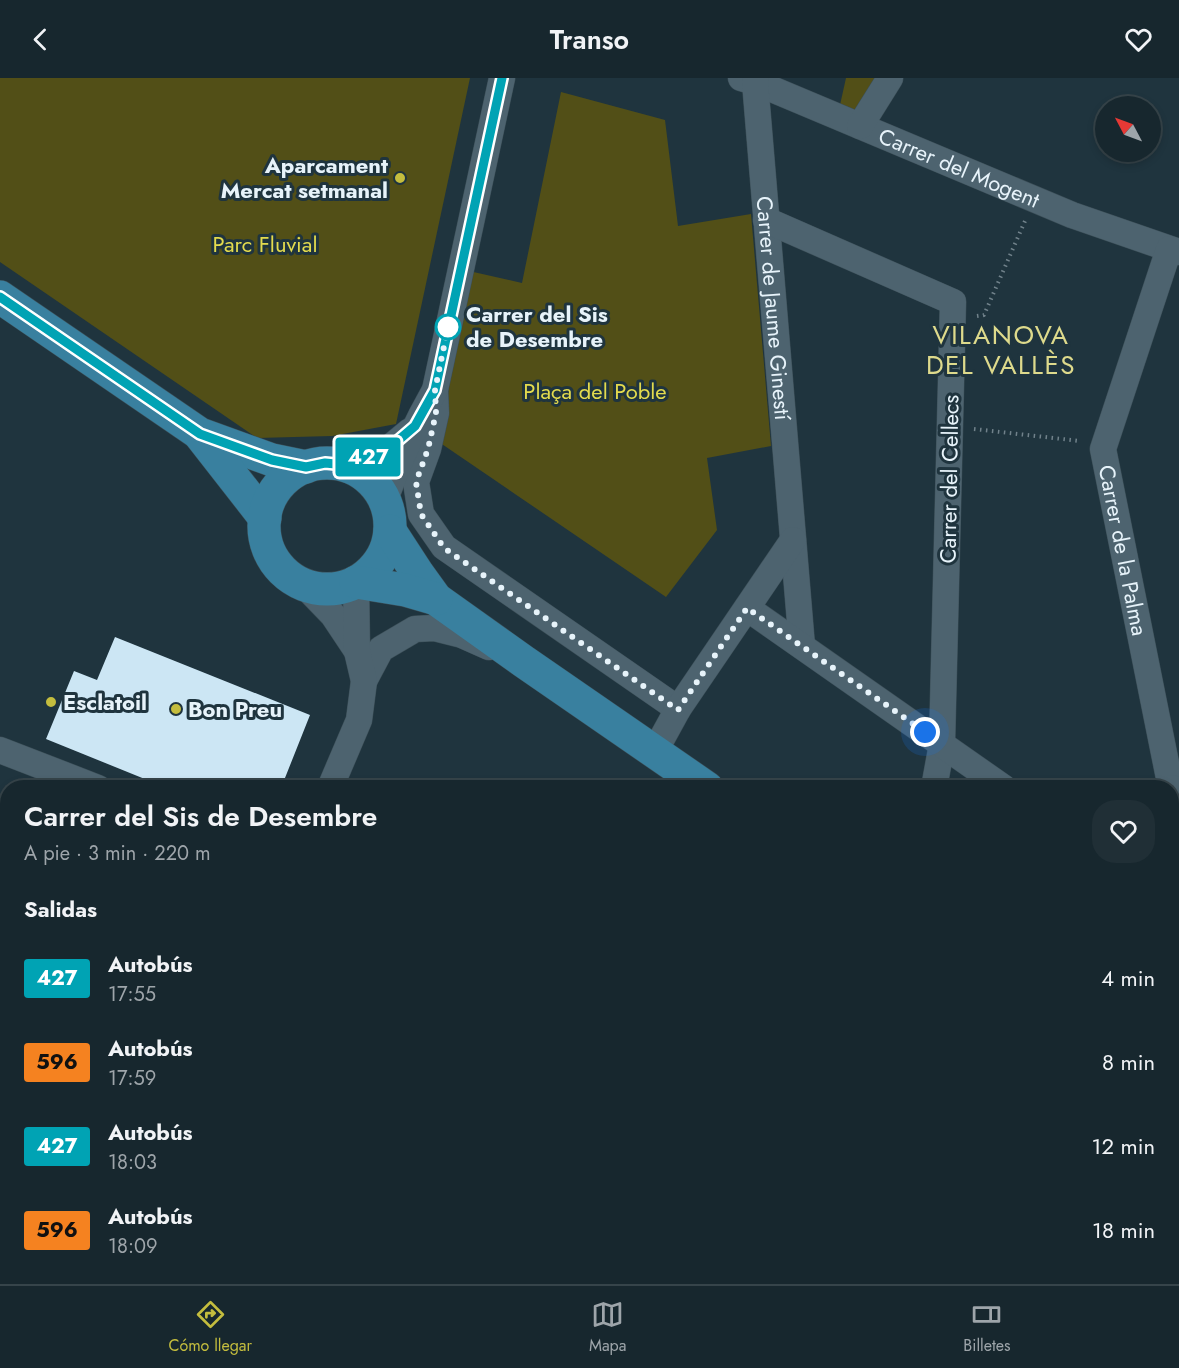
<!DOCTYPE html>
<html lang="es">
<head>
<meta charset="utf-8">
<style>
  body { margin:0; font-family:Jost,sans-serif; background:#202f36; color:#f1f3f6; height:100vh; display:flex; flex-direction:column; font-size:22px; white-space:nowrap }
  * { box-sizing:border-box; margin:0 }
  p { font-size:20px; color:#9ea5aa }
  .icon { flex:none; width:33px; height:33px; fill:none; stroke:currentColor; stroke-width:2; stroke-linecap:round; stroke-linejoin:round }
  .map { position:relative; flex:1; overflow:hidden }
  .side { position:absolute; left:0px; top:702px; width:1179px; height:504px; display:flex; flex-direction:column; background:#17272e; border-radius:24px 24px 0 0; box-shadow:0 3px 9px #0003,0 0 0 2px #36444a }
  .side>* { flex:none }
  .badge { padding:0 12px; border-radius:4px; font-size:21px; line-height:39px }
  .needle { width:39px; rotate:311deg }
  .buttons { position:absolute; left:1095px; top:18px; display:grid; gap:12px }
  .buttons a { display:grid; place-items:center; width:66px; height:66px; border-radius:50%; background:#17272e; box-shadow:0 3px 9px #0003,0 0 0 2px #36444a; font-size:30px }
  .you { position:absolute; width:30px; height:30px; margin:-15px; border:4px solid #fff; border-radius:50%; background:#1a73e8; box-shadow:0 0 0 9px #1a73e833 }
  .map>.badge { position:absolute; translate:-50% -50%; box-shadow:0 0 0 3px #fff }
  h2 { padding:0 24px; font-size:22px; line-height:54px }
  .round { display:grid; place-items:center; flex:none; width:63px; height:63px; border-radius:24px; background:#202f36 }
  .headline { display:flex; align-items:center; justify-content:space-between; height:102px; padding:0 24px }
  h1 { font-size:28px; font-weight:600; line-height:45px }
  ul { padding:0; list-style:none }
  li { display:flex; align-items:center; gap:18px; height:84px; padding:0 24px }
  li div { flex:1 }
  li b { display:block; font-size:22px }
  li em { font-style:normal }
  li .badge { min-width:66px; font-weight:700; text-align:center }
  header { display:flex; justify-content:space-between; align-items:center; height:78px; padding:0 24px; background:#17272e; font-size:27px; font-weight:600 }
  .tabs { display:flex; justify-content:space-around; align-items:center; height:84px; border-top:2px solid #36444a; background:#17272e; font-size:16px; color:#9ea5aa }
  .tabs a { display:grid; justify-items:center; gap:3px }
  .tabs .current { color:#c4bd3e }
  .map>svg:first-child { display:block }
</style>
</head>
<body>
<header><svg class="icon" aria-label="back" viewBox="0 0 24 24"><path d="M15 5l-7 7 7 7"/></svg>Transo<svg class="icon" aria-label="heart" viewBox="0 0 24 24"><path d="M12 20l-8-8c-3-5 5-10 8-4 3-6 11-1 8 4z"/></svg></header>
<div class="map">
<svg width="1179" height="1206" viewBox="0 0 1179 1206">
  <rect width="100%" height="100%" fill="#1f343e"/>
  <g fill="#524f17">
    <polygon points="0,0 470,0 396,346 332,358 257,360 0,184"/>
    <polygon points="846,0 876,0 856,35 840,27"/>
    <polygon points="561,14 665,42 678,148 751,136 771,368 707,380 717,452 666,519 433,360 469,193 522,205"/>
  </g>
  <g fill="#cce6f4">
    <polygon points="115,559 310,637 281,710 167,710 46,661 74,593 97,602"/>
    <polygon points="24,700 47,709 47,710 21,710"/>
    <polygon points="7,743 8,743 8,1050 0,1047 0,762"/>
  </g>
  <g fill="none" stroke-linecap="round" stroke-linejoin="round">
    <defs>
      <g id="minor">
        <path id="s1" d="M 741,0 L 755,4 L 1072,137 L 1179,174"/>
        <path id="s2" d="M 756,0 L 755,4 L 802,568"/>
        <polyline points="860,48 890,0"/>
        <polyline points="766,142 953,224 942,666 934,710"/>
        <path id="s3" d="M 1169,171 L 1103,371 L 1171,710"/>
        <polyline points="435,312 436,335 428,371 416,404 421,436 444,469 678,631"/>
        <polyline points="346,387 387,372 410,353"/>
        <path d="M 385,421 C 399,383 415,347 435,312 L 502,0"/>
        <polyline points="304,507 333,537 357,573"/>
        <polyline points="747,530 1004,710"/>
        <polyline points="364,603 381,571 415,551 434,550 462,557 489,569"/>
        <polyline points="0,672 98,710"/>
        <polyline points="655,673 678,631 793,462"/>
        <polyline points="330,710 359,642 364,603 357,573 356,504"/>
        <polyline points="1172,710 1179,748"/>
        <polyline points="1172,827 1179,832"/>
        <polyline points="0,1107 8,1109"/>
        <polyline points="276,1198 298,1206"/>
        <polyline points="412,1206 415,1198"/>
      </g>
      <g id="major">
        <polyline points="0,219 200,356 272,382 306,389"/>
        <polyline points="201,358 265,440"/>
        <circle cx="327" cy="448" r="63"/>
        <polyline points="390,453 418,496 436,521 523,583 707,710"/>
        <polyline points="356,504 405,512 436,521"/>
        <polyline points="1172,1033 1179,1039"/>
      </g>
    </defs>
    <use href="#minor" stroke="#3c4f58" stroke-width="27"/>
    <use href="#major" stroke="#3c4f58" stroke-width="34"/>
    <g stroke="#71828b" stroke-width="4" stroke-dasharray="1.5 4.5" stroke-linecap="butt">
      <polyline points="977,238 984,237 1025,143"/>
      <polyline points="974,351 1080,363"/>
    </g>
    <use href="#minor" stroke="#4d636f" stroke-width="26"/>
    <use href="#major" stroke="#39809f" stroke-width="33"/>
  </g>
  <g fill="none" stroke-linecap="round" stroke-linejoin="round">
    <defs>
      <polyline id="line" points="0,219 200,356 272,382 306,389 325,385 346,387 387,372 415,348 435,312 502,0"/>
    </defs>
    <use href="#line" stroke="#fff" stroke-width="14"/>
    <use href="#line" stroke="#00a3b4" stroke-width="9"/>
    <polyline stroke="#e7f3fa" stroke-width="6" stroke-dasharray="0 10.8" points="448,249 435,312 436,335 428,371 416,404 421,436 444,470 678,632 747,530 925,654"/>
  </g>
  <g fill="#c4bd3e" stroke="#1f343e" stroke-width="2">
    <circle cx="400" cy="100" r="6"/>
    <circle cx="51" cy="624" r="6"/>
    <circle cx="176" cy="631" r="6"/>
  </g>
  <circle fill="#fff" stroke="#00a3b4" stroke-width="3" cx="448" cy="249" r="12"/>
  <g text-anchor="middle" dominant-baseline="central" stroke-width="6" stroke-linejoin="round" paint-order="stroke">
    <g font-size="22" font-weight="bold" fill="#e7f3fa" stroke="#1f343e" text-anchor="start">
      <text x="388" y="87" text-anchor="end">Aparcament<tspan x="388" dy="25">Mercat setmanal</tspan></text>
      <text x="63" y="624">Esclatoil</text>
      <text x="188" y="631">Bon Preu</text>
    </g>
    <g font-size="22" fill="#e7f3fa" stroke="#1f343e">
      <text stroke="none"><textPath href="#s1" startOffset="236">Carrer del Mogent</textPath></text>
      <text stroke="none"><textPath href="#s2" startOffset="231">Carrer de Jaume Ginestí</textPath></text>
      <text transform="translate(949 401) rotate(-89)">Carrer del Cellecs</text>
      <text stroke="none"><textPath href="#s3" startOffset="314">Carrer de la Palma</textPath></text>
    </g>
    <g font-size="22" fill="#e3db4e" stroke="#1f343e">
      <text x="265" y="166">Parc Fluvial</text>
      <text x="595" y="313">Plaça del Poble</text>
    </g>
    <g font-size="22" font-weight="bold" fill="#e7f3fa" stroke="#1f343e" text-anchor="start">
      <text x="466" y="236">Carrer del Sis<tspan x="466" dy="25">de Desembre</tspan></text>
    </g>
    <g font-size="26" letter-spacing="1.5" fill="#deda8c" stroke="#1f343e">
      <text x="1001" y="257">VILANOVA<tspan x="1001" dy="30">DEL VALLÈS</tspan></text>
    </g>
  </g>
</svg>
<div class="buttons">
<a><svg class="needle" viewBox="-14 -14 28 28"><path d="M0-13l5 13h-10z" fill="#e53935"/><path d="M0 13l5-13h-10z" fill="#9ea5aa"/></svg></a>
</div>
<div class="you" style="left:925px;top:654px"></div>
<b class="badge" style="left:368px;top:379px;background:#00a3b4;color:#fff">427</b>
<section class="side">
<div class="headline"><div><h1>Carrer del Sis de Desembre</h1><p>A pie · 3 min · 220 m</p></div><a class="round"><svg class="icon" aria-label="heart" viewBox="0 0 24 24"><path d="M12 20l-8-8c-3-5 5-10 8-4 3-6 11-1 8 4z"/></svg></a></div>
<h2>Salidas</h2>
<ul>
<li><span class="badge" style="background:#00a3b4;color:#fff">427</span><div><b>Autobús</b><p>17:55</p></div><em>4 min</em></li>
<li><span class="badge" style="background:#f58220;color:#111">596</span><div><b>Autobús</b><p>17:59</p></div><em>8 min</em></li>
<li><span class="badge" style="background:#00a3b4;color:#fff">427</span><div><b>Autobús</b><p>18:03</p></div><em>12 min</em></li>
<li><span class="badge" style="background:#f58220;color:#111">596</span><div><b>Autobús</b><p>18:09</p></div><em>18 min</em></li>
</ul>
</section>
</div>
<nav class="tabs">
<a class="current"><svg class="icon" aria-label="directions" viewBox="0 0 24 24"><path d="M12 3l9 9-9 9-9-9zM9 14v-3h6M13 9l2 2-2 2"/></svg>Cómo llegar</a>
<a><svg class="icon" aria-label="map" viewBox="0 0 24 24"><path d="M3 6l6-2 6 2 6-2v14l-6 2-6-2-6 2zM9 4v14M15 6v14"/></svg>Mapa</a>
<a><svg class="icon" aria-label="tickets" viewBox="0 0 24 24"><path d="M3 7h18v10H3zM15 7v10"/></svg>Billetes</a>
</nav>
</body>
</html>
